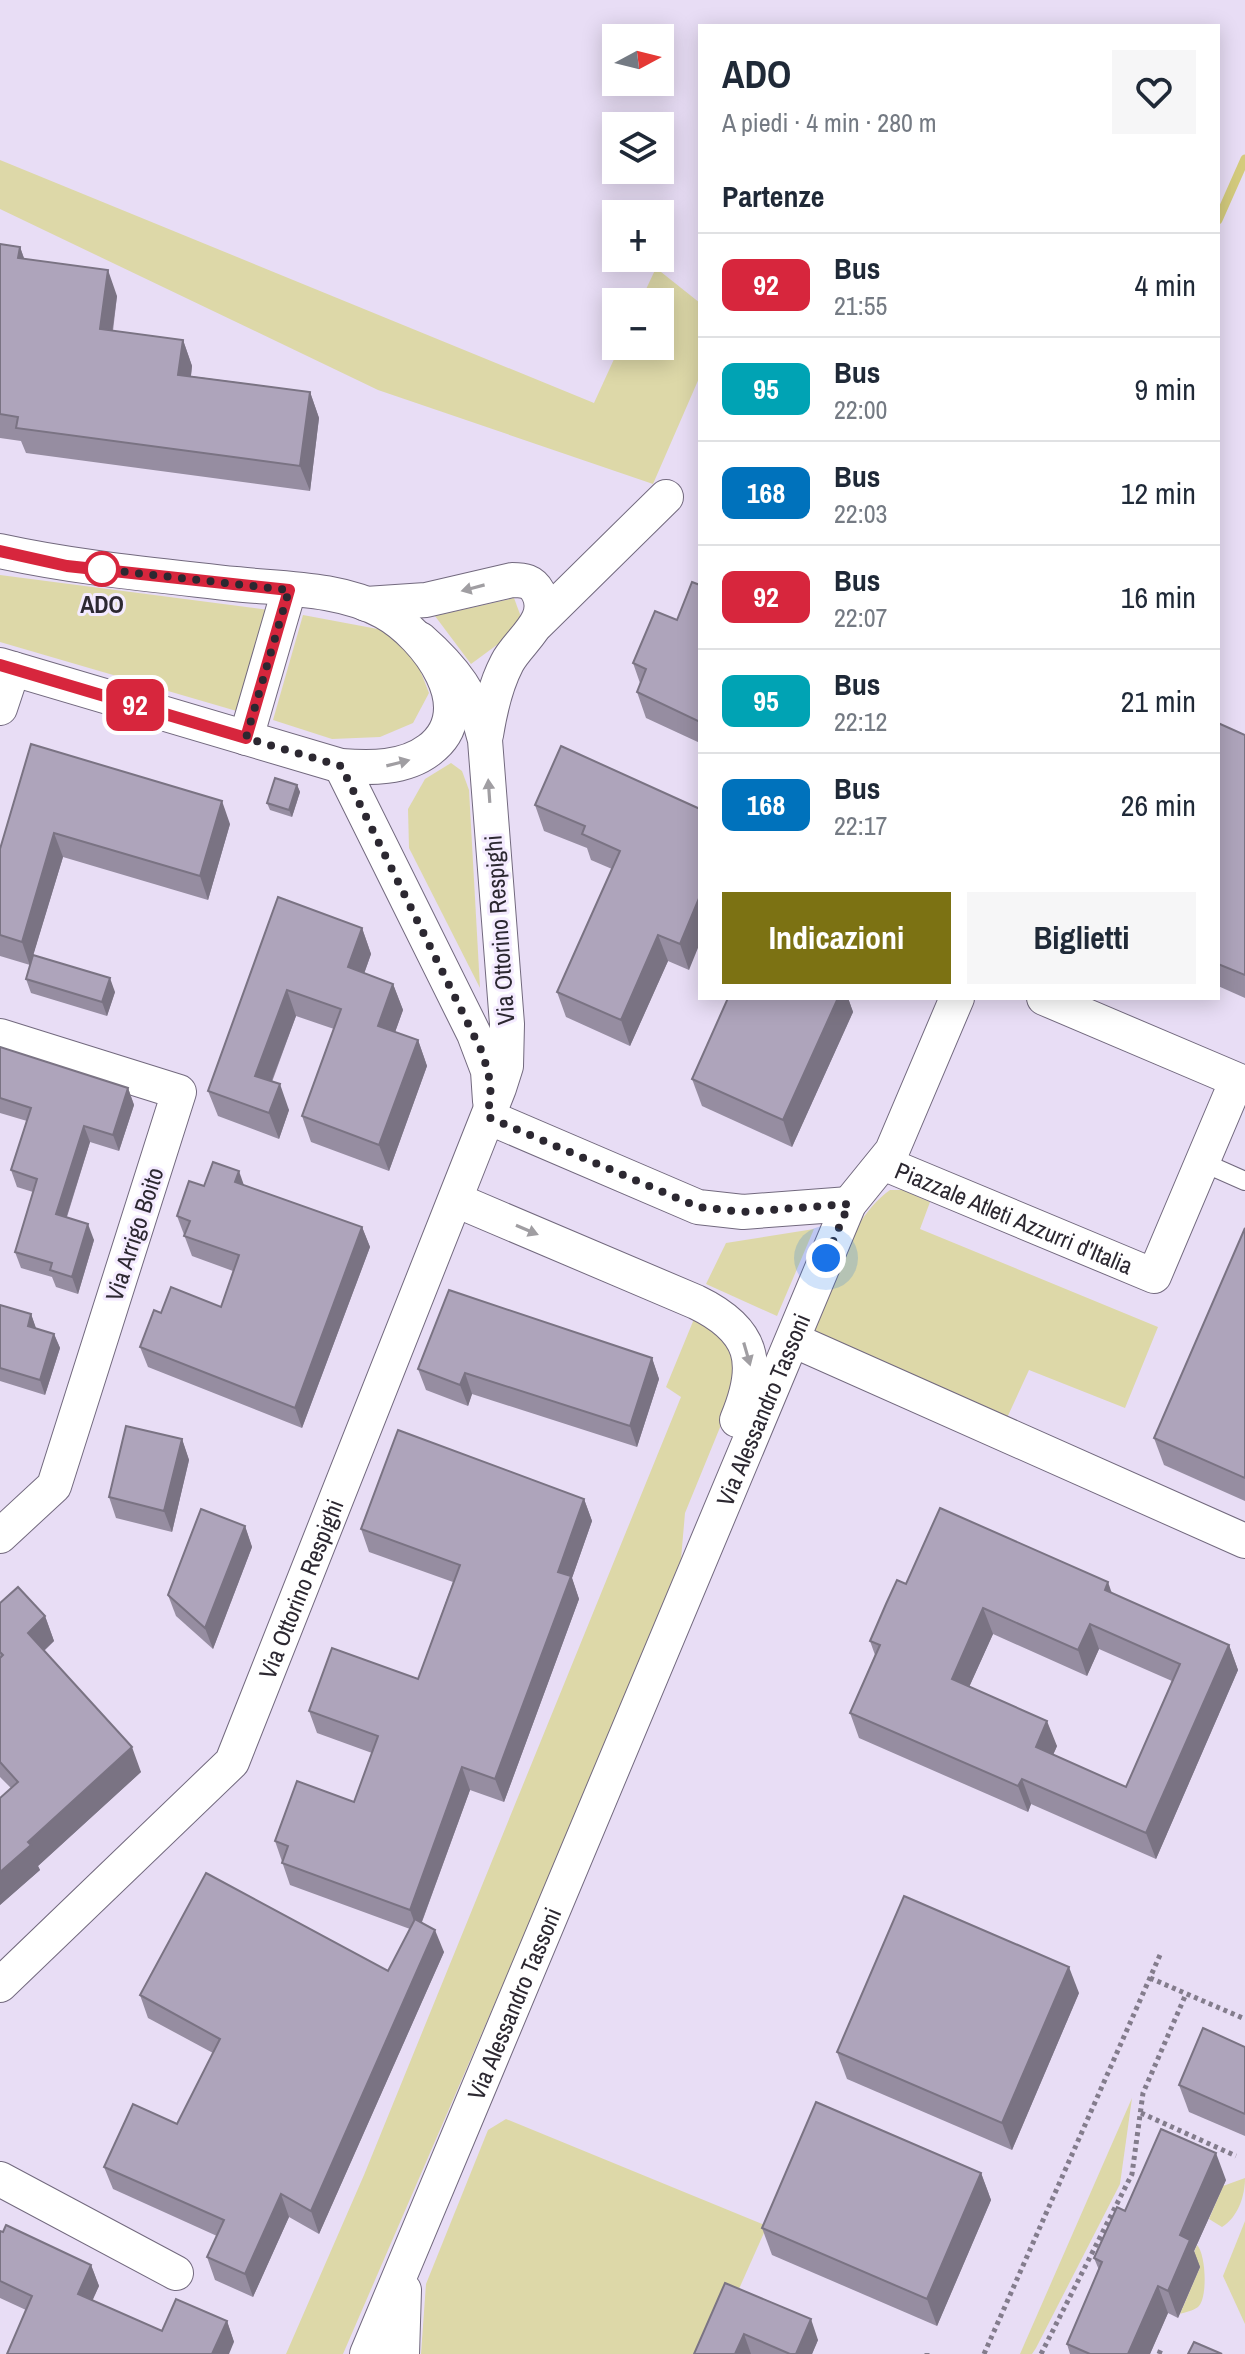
<!DOCTYPE html>
<html lang="it">
<head>
<meta charset="utf-8">
<style>
  body { margin:0; font-family:"Archivo Narrow",sans-serif; background:#f6f6f7; color:#1f2937; height:100vh; display:flex; flex-direction:column; font-size:30px; white-space:nowrap }
  * { box-sizing:border-box; margin:0 }
  p { font-size:26px; color:#747a83 }
  .icon { flex:none; width:44px; height:44px; fill:none; stroke:currentColor; stroke-width:2; stroke-linecap:round; stroke-linejoin:round }
  .map { position:relative; flex:1; overflow:hidden }
  .panel { position:absolute; left:698px; top:24px; width:522px; height:976px; display:flex; flex-direction:column; background:#fff; border-radius:0px; box-shadow:0 4px 20px #0003 }
  .panel>* { flex:none }
  .badge { padding:0 16px; border-radius:12px; font-size:28px; line-height:52px }
  .needle { width:52px; rotate:83deg }
  .tools { position:absolute; left:602px; top:24px; display:grid; gap:16px }
  .tools a { display:grid; place-items:center; width:72px; height:72px; border-radius:0px; background:#fff; box-shadow:0 4px 20px #0003; font-size:40px }
  .you { position:absolute; width:40px; height:40px; margin:-20px; border:6px solid #fff; border-radius:50%; background:#1a73e8; box-shadow:0 0 0 12px #1a73e833 }
  .map>.badge { position:absolute; translate:-50% -50%; box-shadow:0 0 0 4px #fff }
  h2 { padding:0 24px; font-size:30px; line-height:72px }
  .round { display:grid; place-items:center; flex:none; width:84px; height:84px; border-radius:0px; background:#f6f6f7 }
  .summary { display:flex; align-items:center; justify-content:space-between; height:136px; padding:0 24px }
  h1 { font-size:38px; font-weight:700; line-height:60px }
  .button { display:flex; gap:16px; margin-top:auto; padding:16px 24px }
  .button a { flex:1; height:92px; border-radius:0px; background:#7c7213; color:#fff; font-size:32px; font-weight:700; line-height:92px; text-align:center }
  .button a+a { background:#f6f6f7; color:#1f2937 }
  ul { padding:0; list-style:none }
  li { display:flex; align-items:center; gap:24px; height:104px; padding:0 24px; border-top:2px solid #e0e1e3 }
  li div { flex:1 }
  li b { display:block; font-size:30px }
  li em { font-style:normal }
  li .badge { min-width:88px; font-weight:700; text-align:center }
  .map>svg:first-child { display:block }
</style>
</head>
<body>
<div class="map">
<svg width="1245" height="2354" viewBox="0 0 1245 2354">
  <rect width="100%" height="100%" fill="#e8ddf5"/>
  <g fill="#ddd8a8">
    <polygon points="0,160 594,403 620,346 660,346 660,302 640,302 656,268 700,303 700,376 653,484 378,390 0,209"/>
    <polygon points="0,575 269,610 240,712 0,642"/>
    <polygon points="514,598 524,625 471,664 435,616"/>
    <polygon points="303,615 383,630 415,657 429,693 413,723 380,737 332,739 273,720"/>
    <polygon points="451,763 462,771 469,790 480,988 409,848 408,809 425,779"/>
    <path d="M 890,1190 L 903,1190 L 930,1202 L 920,1229 L 1158,1327 L 1125,1408 L 1029,1370 L 1006,1420 L 810,1336 C 830,1289 847,1221 890,1190 Z"/>
    <polygon points="814,1229 777,1316 706,1284 726,1243"/>
    <polygon points="694,1319 720,1332 741,1376 685,1513 681,1559 555,1864 343,2354 286,2354 364,2175 681,1397 666,1387"/>
    <polygon points="1132,2098 1120,2184 1036,2348 1032,2354 1020,2354"/>
    <polygon points="506,2119 767,2226 710,2354 421,2354 426,2284 488,2130"/>
    <path d="M 1245,2178 C 1245,2196 1238,2217 1222,2227 L 1209,2219 L 1223,2186 Z"/>
    <polygon points="1245,2221 1245,2324 1223,2276"/>
    <path d="M 1197,2245 C 1206,2254 1208,2299 1198,2307 C 1193,2311 1185,2312 1180,2314 L 1200,2267 L 1190,2262 Z"/>
  </g>
  <g fill="none" stroke-linecap="round" stroke-linejoin="round">
    <polyline stroke="#d4cb7d" stroke-width="9" points="1218,220 1245,159"/>
    <defs>
      <polyline id="service" points="1202,1162 1245,1181"/>
      <g id="minor">
        <path d="M 0,551 C 78,568 156,575 235,584 C 283,589 341,588 384,612 C 426,635 483,710 429,750 C 404,769 370,768 341,766 L 0,665"/>
        <path d="M 366,604 L 426,600 L 512,580 C 524,580 532,581 538,592 C 553,620 518,641 507,663 C 495,686 490,710 486,735"/>
        <polyline points="537,624 666,497"/>
        <polyline points="0,708 13,669"/>
        <polyline points="246,738 289,590"/>
        <polyline points="341,766 474,1034 488,1071 490,1101"/>
        <polyline points="0,1036 179,1092 54,1486 0,1536"/>
        <polyline points="488,1117 698,1207 743,1212 849,1204"/>
        <path id="s1" d="M 883,1163 L 1154,1276 L 1237,1080 L 1044,998"/>
        <path d="M 456,1200 L 696,1302 C 754,1330 761,1363 737,1420"/>
        <polyline points="793,1340 1245,1541"/>
        <path id="s2" d="M 0,1985 L 232,1762 L 499,1088 L 506,1066 L 507,1024 L 485,740 C 475,696 453,668 420,639"/>
        <polyline points="0,2179 176,2273"/>
        <path id="s3" d="M 367,2354 L 849,1204 L 892,1151 L 957,998"/>
        <polyline points="402,2354 404,2290"/>
      </g>
    </defs>
    <use href="#service" stroke="#72697e" stroke-width="20"/>
    <use href="#minor" stroke="#72697e" stroke-width="36"/>
    <g stroke="#837c8c" stroke-width="5" stroke-dasharray="4 4" stroke-linecap="butt">
      <polyline points="1150,1978 1245,2019"/>
      <polyline points="1141,2113 1236,2156"/>
      <polyline points="927,2353 927,2354"/>
      <polyline points="984,2354 1160,1955"/>
      <polyline points="1041,2354 1132,2174 1143,2093 1186,1994"/>
      <polyline points="1159,2354 1161,2349"/>
    </g>
    <use href="#service" stroke="#fff" stroke-width="18"/>
    <use href="#minor" stroke="#fff" stroke-width="34"/>
  </g>
  <g fill="#968da1" fill-rule="evenodd">
    <polygon points="0,244 20,247 24,258 117,296 113,331 183,340 192,366 191,376 310,392 319,418 310,491 26,453 21,441 0,438"/>
    <polygon points="700,585 700,743 646,718 637,692 640,683 633,663 677,620"/>
    <polygon points="1218,723 1245,735 1245,998 1218,986"/>
    <polygon points="31,744 230,824 208,900 63,857 33,955 115,992 107,1016 31,993 26,979 30,965 0,956 0,849"/>
    <polygon points="297,785 300,792 292,817 270,810 267,803"/>
    <polygon points="535,805 700,809 689,970 668,961 630,1046 566,1017 557,992 612,869 591,860 587,848 544,831"/>
    <polygon points="278,897 362,928 371,954 364,974 393,984 403,1010 395,1032 418,1040 427,1066 389,1171 311,1142 302,1116 334,1029 296,1016 272,1082 289,1110 279,1139 218,1116 208,1091"/>
    <polygon points="728,998 848,998 853,1012 792,1147 702,1106 692,1079"/>
    <polygon points="0,1047 128,1088 134,1105 119,1151 90,1142 67,1217 94,1240 78,1294 56,1287 52,1277 21,1268 15,1252 33,1192 17,1187 11,1170 27,1121 0,1113"/>
    <polygon points="204,1186 245,1186 362,1227 370,1247 302,1428 148,1367 140,1347 161,1313 221,1307 233,1271 192,1256 177,1216"/>
    <polygon points="1245,1228 1245,1501 1164,1465 1154,1438"/>
    <polygon points="0,1305 31,1314 36,1329 54,1334 60,1348 45,1395 0,1381"/>
    <polygon points="652,1358 659,1379 637,1447 472,1394 468,1406 426,1390 418,1369"/>
    <polygon points="182,1439 189,1460 172,1532 116,1518 109,1497"/>
    <polygon points="584,1499 592,1521 572,1578 579,1599 504,1802 470,1790 422,1922 444,1952 319,2234 289,2217 253,2297 215,2280 207,2257 217,2236 113,2189 104,2167 177,2124 213,2053 148,2018 140,1995 388,1971 410,1929 290,1885 275,1841 354,1802 372,1753 317,1733 309,1711 418,1679 453,1582 369,1552 361,1529"/>
    <polygon points="245,1526 252,1547 213,1649 176,1616 168,1595"/>
    <path d="M 906,1584 L 1112,1593 L 1229,1645 L 1238,1670 L 1156,1859 L 1031,1804 L 1028,1812 L 859,1738 L 850,1713 L 875,1655 L 870,1641 ZM 993,1634 L 1087,1676 L 1099,1649 L 1172,1681 L 1126,1787 L 1053,1755 L 1057,1746 L 969,1687 Z"/>
    <polygon points="0,1603 45,1616 54,1641 44,1651 141,1772 38,1866 40,1870 0,1905 11,1788 0,1777"/>
    <polygon points="1079,1993 1012,2150 847,2079 837,2052"/>
    <polygon points="1245,2047 1245,2136 1189,2112 1179,2085"/>
    <polygon points="981,2173 991,2200 937,2326 772,2255 762,2228"/>
    <polygon points="1226,2180 1194,2251 1200,2267 1178,2318 1168,2313 1150,2354 1070,2354 1067,2344 1099,2270 1094,2258 1125,2211"/>
    <polygon points="0,2231 91,2265 99,2286 92,2300 162,2331 227,2321 234,2342 26,2310 0,2298"/>
    <polygon points="725,2283 818,2340 812,2354 694,2354"/>
  </g>
  <g fill="#7a7383">
    <polygon points="20,247 29,273 18,258"/>
    <polygon points="108,270 117,296 109,355 100,329"/>
    <polygon points="183,340 192,366 188,400 178,375"/>
    <polygon points="310,392 319,418 310,491 300,466"/>
    <polygon points="297,785 300,792 292,817 289,810"/>
    <polygon points="222,801 230,824 208,900 200,876"/>
    <polygon points="54,833 63,857 30,966 22,942"/>
    <polygon points="700,896 700,943 689,970 680,944"/>
    <polygon points="362,928 371,954 357,993 348,967"/>
    <polygon points="658,935 668,961 630,1046 621,1020"/>
    <polygon points="110,978 115,992 107,1016 102,1002"/>
    <polygon points="393,984 403,1010 388,1052 378,1026"/>
    <polygon points="287,990 296,1016 264,1101 255,1076"/>
    <polygon points="838,998 848,998 853,1012 792,1147 783,1120"/>
    <polygon points="418,1040 427,1066 389,1171 379,1145"/>
    <polygon points="280,1084 289,1110 279,1139 269,1113"/>
    <polygon points="128,1088 134,1105 119,1151 113,1135"/>
    <polygon points="84,1126 90,1142 62,1231 56,1214"/>
    <polygon points="239,1171 246,1191 235,1182"/>
    <polygon points="88,1224 94,1240 78,1294 72,1277"/>
    <polygon points="362,1227 370,1247 302,1428 295,1408"/>
    <polygon points="31,1314 36,1328 33,1341 28,1326"/>
    <polygon points="54,1334 60,1348 45,1395 40,1380"/>
    <polygon points="652,1358 659,1379 637,1447 630,1426"/>
    <polygon points="465,1373 472,1394 468,1406 460,1385"/>
    <polygon points="182,1439 189,1460 172,1532 164,1511"/>
    <polygon points="584,1499 592,1521 572,1578 579,1599 504,1802 495,1779 558,1572"/>
    <polygon points="245,1526 252,1547 213,1649 205,1628"/>
    <polygon points="1108,1582 1117,1608 1105,1590"/>
    <polygon points="983,1608 993,1634 961,1705 952,1679"/>
    <polygon points="45,1616 54,1641 37,1657 28,1633"/>
    <polygon points="1090,1624 1099,1649 1087,1676 1078,1650"/>
    <polygon points="1229,1645 1238,1670 1156,1859 1146,1833"/>
    <polygon points="1047,1721 1057,1746 1045,1773 1036,1747"/>
    <polygon points="132,1747 141,1772 38,1866 40,1870 0,1905 0,1872 28,1842"/>
    <polygon points="462,1767 470,1790 418,1932 410,1910"/>
    <polygon points="1022,1779 1031,1804 1028,1812 1018,1786"/>
    <polygon points="435,1930 444,1952 319,2234 311,2211"/>
    <polygon points="1069,1967 1079,1993 1012,2150 1002,2123"/>
    <polygon points="1216,2153 1226,2180 1194,2251 1200,2267 1178,2318 1168,2291 1180,2235"/>
    <polygon points="981,2173 991,2200 937,2326 927,2299"/>
    <polygon points="281,2194 289,2217 253,2297 245,2274"/>
    <polygon points="91,2265 99,2286 86,2315 78,2294"/>
    <polygon points="1158,2286 1168,2313 1150,2354 1128,2354"/>
    <polygon points="811,2319 818,2340 812,2354 796,2354"/>
    <polygon points="227,2321 234,2342 229,2354 212,2354"/>
    <polygon points="744,2334 751,2354 735,2354"/>
  </g>
  <g fill="#aea4bb" stroke="#7a7383" stroke-width="2" fill-rule="evenodd">
    <polygon points="0,244 20,247 18,258 108,270 100,329 183,340 178,375 310,392 300,466 16,428 18,417 0,414"/>
    <polygon points="692,582 700,585 700,722 637,692 646,669 633,663 655,611 677,620"/>
    <polygon points="1218,723 1245,735 1245,975 1218,964"/>
    <polygon points="31,744 222,801 200,876 54,833 22,942 0,935 0,849"/>
    <polygon points="561,746 700,809 700,896 680,944 658,935 621,1020 557,992 620,851 582,834 585,826 535,805"/>
    <polygon points="275,778 297,785 289,810 267,803"/>
    <polygon points="278,897 362,928 348,967 393,984 378,1026 418,1040 379,1145 302,1116 341,1009 287,990 255,1076 280,1084 269,1113 208,1091"/>
    <polygon points="33,955 110,978 102,1002 26,979"/>
    <polygon points="728,998 838,998 783,1120 692,1079"/>
    <polygon points="0,1047 128,1088 113,1135 84,1126 56,1214 88,1224 72,1277 50,1270 52,1263 15,1252 37,1179 11,1170 31,1108 0,1098"/>
    <polygon points="213,1162 239,1171 235,1182 362,1227 295,1408 140,1347 154,1310 161,1313 171,1287 221,1307 239,1255 184,1236 190,1221 177,1216 189,1181 204,1186"/>
    <polygon points="1245,1228 1245,1478 1154,1438"/>
    <polygon points="449,1290 652,1358 630,1426 465,1373 460,1385 418,1369"/>
    <polygon points="0,1305 31,1314 28,1326 54,1334 40,1380 0,1368"/>
    <polygon points="126,1426 182,1439 164,1511 109,1497"/>
    <polygon points="398,1430 584,1499 558,1572 571,1576 495,1779 462,1767 410,1910 282,1863 288,1846 275,1841 297,1781 354,1802 378,1736 309,1711 332,1648 418,1679 460,1565 361,1529"/>
    <path d="M 940,1508 L 1108,1582 L 1105,1590 L 1229,1645 L 1146,1833 L 1022,1779 L 1018,1786 L 850,1713 L 880,1645 L 870,1641 L 886,1604 L 897,1580 L 906,1584 ZM 983,1608 L 1078,1650 L 1090,1624 L 1180,1664 L 1126,1787 L 1036,1747 L 1047,1721 L 952,1679 Z"/>
    <polygon points="201,1509 245,1526 205,1628 168,1595"/>
    <polygon points="18,1587 45,1616 28,1633 132,1747 28,1842 31,1845 0,1872 0,1798 18,1782 0,1762 0,1658 3,1655 0,1652 0,1603"/>
    <polygon points="206,1873 388,1971 415,1919 435,1930 311,2211 281,2194 245,2274 207,2257 224,2220 104,2167 133,2104 177,2124 220,2039 140,1995"/>
    <polygon points="904,1896 1069,1967 1002,2123 837,2052"/>
    <polygon points="1203,2028 1245,2047 1245,2114 1179,2085"/>
    <polygon points="816,2102 981,2173 927,2299 762,2228"/>
    <polygon points="1161,2129 1216,2153 1180,2235 1190,2240 1168,2291 1158,2286 1128,2354 1090,2354 1067,2344 1102,2262 1094,2258 1117,2207 1125,2211"/>
    <polygon points="6,2225 91,2265 78,2294 162,2331 176,2299 227,2321 212,2354 7,2354 32,2296 0,2281 0,2231 3,2232"/>
    <polygon points="725,2283 811,2319 796,2354 790,2354 744,2334 735,2354 694,2354"/>
    <polygon points="1194,2342 1222,2354 1188,2354"/>
  </g>
  <defs><path id="oneway-solid" d="M-6-.8H1V-3.2L6.5 0L1 3.2V.8H-6Z" transform="scale(2)"/></defs>
  <g fill="#a09ea2">
    <use href="#oneway-solid" transform="translate(473 588) rotate(165)"/>
    <use href="#oneway-solid" transform="translate(398 763) rotate(-14)"/>
    <use href="#oneway-solid" transform="translate(489 791) rotate(-94)"/>
    <use href="#oneway-solid" transform="translate(527 1230) rotate(23)"/>
    <use href="#oneway-solid" transform="translate(747 1354) rotate(74)"/>
  </g>
  <g fill="none" stroke-linecap="round" stroke-linejoin="round">
    <defs>
      <polyline id="line" points="0,551 67,566 289,590 246,738 0,665"/>
    </defs>
    <use href="#line" stroke="#fff" stroke-width="18"/>
    <use href="#line" stroke="#d7263d" stroke-width="12"/>
    <polyline stroke="#2c2831" stroke-width="8" stroke-dasharray="0 14.4" points="102,569 99,569 289,590 246,738 341,766 483,1054 491,1085 488,1117 698,1207 743,1212 849,1204 826,1258"/>
  </g>
  <circle fill="#fff" stroke="#d7263d" stroke-width="4" cx="102" cy="569" r="16"/>
  <g text-anchor="middle" dominant-baseline="central" stroke-width="6" stroke-linejoin="round" paint-order="stroke">
    <g font-size="24" font-weight="bold" fill="#2c2831" stroke="#f4ebff">
      <text x="102" y="604">ADO</text>
    </g>
    <g font-size="24" fill="#2c2831" stroke="#f4ebff">
      <text transform="translate(499 930) rotate(-94)">Via Ottorino Respighi</text>
      <text stroke="none"><textPath href="#s1" startOffset="142">Piazzale Atleti Azzurri d'Italia</textPath></text>
      <text transform="translate(134 1234) rotate(-72)">Via Arrigo Boito</text>
      <text stroke="none"><textPath href="#s3" startOffset="1024">Via Alessandro Tassoni</textPath></text>
      <text stroke="none"><textPath href="#s2" startOffset="508">Via Ottorino Respighi</textPath></text>
      <text stroke="none"><textPath href="#s3" startOffset="380">Via Alessandro Tassoni</textPath></text>
    </g>
  </g>
</svg>
<div class="tools">
<a><svg class="needle" viewBox="-14 -14 28 28"><path d="M0-13l5 13h-10z" fill="#e53935"/><path d="M0 13l5-13h-10z" fill="#747a83"/></svg></a>
<a><svg class="icon" aria-label="layers" viewBox="0 0 24 24"><path d="M12 4l9 5-9 5-9-5zM3 14l9 5 9-5"/></svg></a>
<a>+</a>
<a>−</a>
</div>
<div class="you" style="left:826px;top:1258px"></div>
<b class="badge" style="left:135px;top:705px;background:#d7263d;color:#fff">92</b>
<section class="panel">
<div class="summary"><div><h1>ADO</h1><p>A piedi · 4 min · 280 m</p></div><a class="round"><svg class="icon" aria-label="heart" viewBox="0 0 24 24"><path d="M12 20l-8-8c-3-5 5-10 8-4 3-6 11-1 8 4z"/></svg></a></div>
<h2>Partenze</h2>
<ul>
<li><span class="badge" style="background:#d7263d;color:#fff">92</span><div><b>Bus</b><p>21:55</p></div><em>4 min</em></li>
<li><span class="badge" style="background:#00a3b4;color:#fff">95</span><div><b>Bus</b><p>22:00</p></div><em>9 min</em></li>
<li><span class="badge" style="background:#0072bc;color:#fff">168</span><div><b>Bus</b><p>22:03</p></div><em>12 min</em></li>
<li><span class="badge" style="background:#d7263d;color:#fff">92</span><div><b>Bus</b><p>22:07</p></div><em>16 min</em></li>
<li><span class="badge" style="background:#00a3b4;color:#fff">95</span><div><b>Bus</b><p>22:12</p></div><em>21 min</em></li>
<li><span class="badge" style="background:#0072bc;color:#fff">168</span><div><b>Bus</b><p>22:17</p></div><em>26 min</em></li>
</ul>
<div class="button"><a>Indicazioni</a><a>Biglietti</a></div>
</section>
</div>
</body>
</html>
